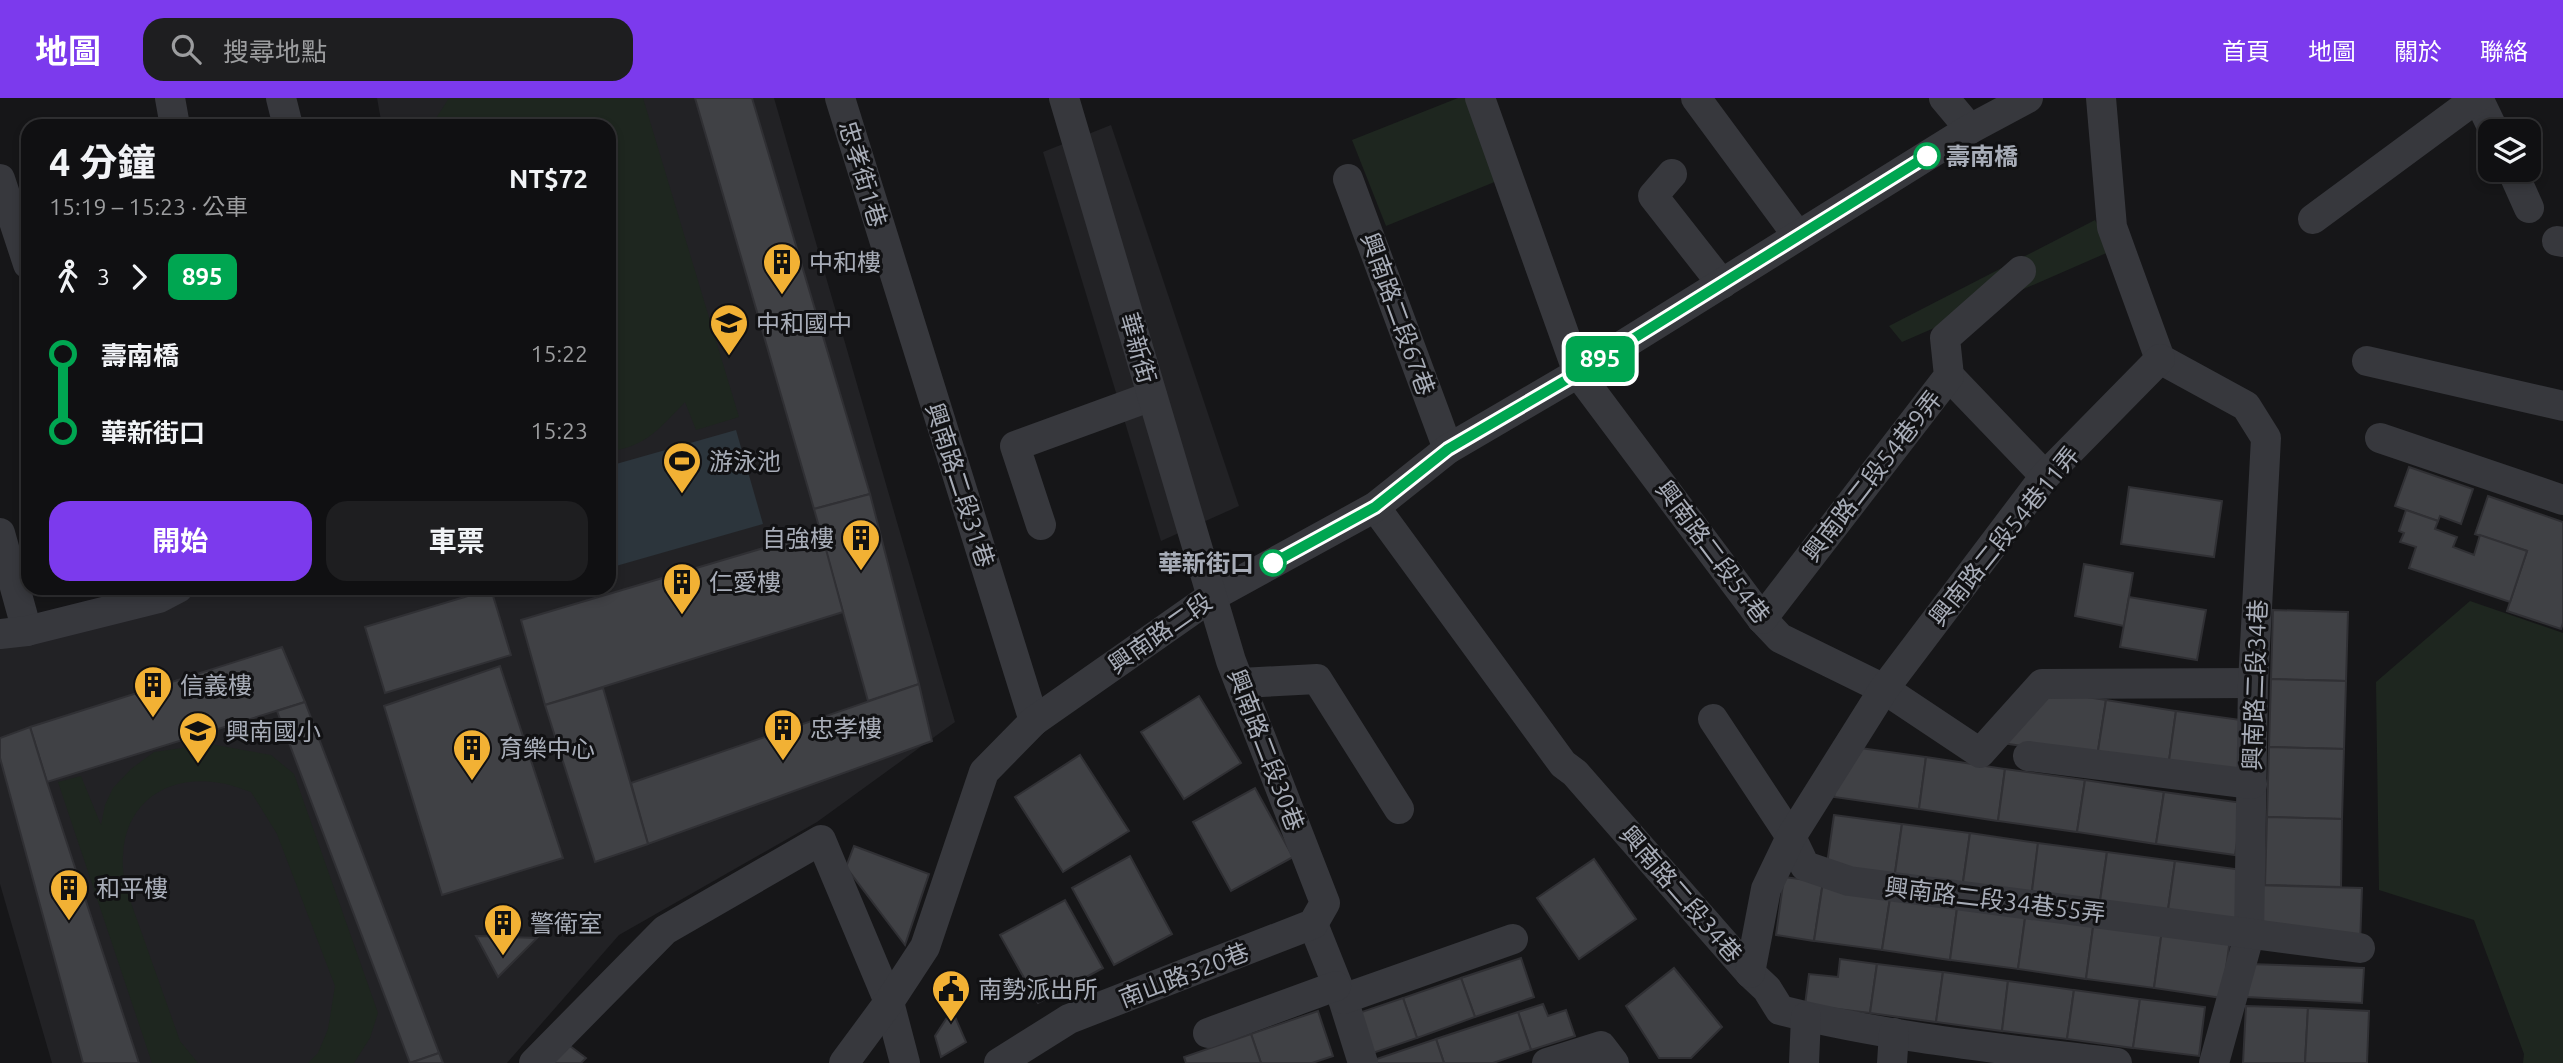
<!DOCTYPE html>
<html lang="zh-TW">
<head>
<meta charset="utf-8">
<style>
  body { margin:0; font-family:Ubuntu,"Noto Sans TC",sans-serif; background:#1e1e20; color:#f1f3f6; height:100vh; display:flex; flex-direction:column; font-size:26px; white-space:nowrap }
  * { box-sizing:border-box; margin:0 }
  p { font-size:23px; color:#9c9d9f }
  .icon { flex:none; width:38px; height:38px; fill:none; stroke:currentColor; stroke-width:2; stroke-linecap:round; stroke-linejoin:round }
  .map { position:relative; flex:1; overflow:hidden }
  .panel { position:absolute; left:21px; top:21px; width:595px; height:476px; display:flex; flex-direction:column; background:#101012; border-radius:21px; box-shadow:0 4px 10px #0003,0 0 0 2px #303032 }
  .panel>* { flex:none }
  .badge { padding:0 14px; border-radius:10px; font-size:24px; line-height:46px }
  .controls { position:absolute; left:2478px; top:21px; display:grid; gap:14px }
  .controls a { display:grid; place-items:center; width:63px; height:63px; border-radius:14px; background:#101012; box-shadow:0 4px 10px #0003,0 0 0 2px #303032; font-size:35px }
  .map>.badge { position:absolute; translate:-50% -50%; box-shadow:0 0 0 4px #fff }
  .legs { display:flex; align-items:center; gap:10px; height:77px; padding:0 28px; font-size:23px }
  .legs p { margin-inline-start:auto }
  .summary { display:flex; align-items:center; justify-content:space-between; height:119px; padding:0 28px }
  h1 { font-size:38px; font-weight:700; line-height:52px }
  .action { display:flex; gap:14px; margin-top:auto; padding:14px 28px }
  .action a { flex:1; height:80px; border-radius:21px; background:#7c3aed; color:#fff; font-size:28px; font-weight:700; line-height:80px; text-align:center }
  .action a+a { background:#1e1e20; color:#f1f3f6 }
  ul { padding:0 28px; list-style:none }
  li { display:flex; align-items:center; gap:24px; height:77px; font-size:26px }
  li i { display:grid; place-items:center; width:10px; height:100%; margin:0 9px; background:currentColor }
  li i::after { content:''; width:18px; height:18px; margin:-9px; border:5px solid; border-radius:50%; background:#101012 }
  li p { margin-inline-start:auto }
  li:first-child i { background:linear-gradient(#0000 50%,currentColor 0) }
  li:last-child i { background:linear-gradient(currentColor 50%,#0000 0) }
  header { display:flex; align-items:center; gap:42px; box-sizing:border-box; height:98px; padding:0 35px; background:#7c3aed; color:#fff }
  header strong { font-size:33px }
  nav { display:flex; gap:38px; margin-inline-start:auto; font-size:24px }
  .search { width:490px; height:63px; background:#1e1e20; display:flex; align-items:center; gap:18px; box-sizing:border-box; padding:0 24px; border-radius:21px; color:#9c9d9f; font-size:26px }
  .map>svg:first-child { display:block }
</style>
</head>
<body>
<header>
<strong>地圖</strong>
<div class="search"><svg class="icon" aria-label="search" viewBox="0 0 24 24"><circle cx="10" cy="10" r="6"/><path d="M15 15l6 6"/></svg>搜尋地點</div>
<nav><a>首頁</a><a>地圖</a><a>關於</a><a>聯絡</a></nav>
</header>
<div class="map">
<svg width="2563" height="965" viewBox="0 0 2563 965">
  <rect width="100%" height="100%" fill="#161618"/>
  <g fill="#222225">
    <polygon points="377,0 774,0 955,624 817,724 619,837 507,965 52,965 0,786 0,547 197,490 609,490 609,28 382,28"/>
    <polygon points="1111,27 1239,408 1161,443 1043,54"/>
  </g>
  <g fill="#1e261f">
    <path d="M 449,0 L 643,0 L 739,319 L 696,332 L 685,304 C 661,329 645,350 609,353 L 609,28 L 431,28 Z"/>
    <polygon points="1458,0 1466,0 1497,83 1386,128 1352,42"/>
    <polygon points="2095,122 2111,153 1902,244 1889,228"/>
    <polygon points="2470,503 2563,535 2563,965 2523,965 2524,956 2474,822 2379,792 2376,584"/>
    <path d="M 210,646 L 271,657 L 294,676 L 378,915 L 370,940 L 354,965 L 308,965 L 318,955 L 328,931 L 335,888 L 277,736 L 251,694 C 241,691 230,686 220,685 C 168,676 125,704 123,758 C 122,767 124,776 124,785 L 180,943 L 198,965 L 152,965 L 58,684 L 81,678 L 101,727 L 105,707 L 113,690 L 131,671 L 154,654 Z"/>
  </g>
  <polygon fill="#2c353c" points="736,332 763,426 609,470 609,368"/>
  <g fill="#404145" stroke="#303034" stroke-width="2">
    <polygon points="695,0 752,0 870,396 814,411"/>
    <polygon points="2409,369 2473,391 2461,426 2440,418 2438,423 2395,408"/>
    <polygon points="2129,389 2222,403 2214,459 2121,446"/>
    <polygon points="870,396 919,586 868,603 814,411"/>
    <polygon points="2488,398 2563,424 2563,525 2561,531 2507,513 2527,453 2475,436"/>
    <polygon points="2406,412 2438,423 2435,431 2457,439 2453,449 2474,457 2480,437 2527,453 2510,504 2409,470 2416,449 2400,444 2404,435 2399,433"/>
    <polygon points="821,433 843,514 545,607 521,522"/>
    <polygon points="2084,466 2133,475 2124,528 2075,518"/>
    <polygon points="491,491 511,557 385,595 365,529"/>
    <polygon points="2129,499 2206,512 2197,562 2120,549"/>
    <polygon points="2273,512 2348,514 2346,583 2271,581"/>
    <polygon points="282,549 305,604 47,684 30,629"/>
    <polygon points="500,568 563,760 442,797 384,608"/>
    <polygon points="2271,581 2346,583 2344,651 2269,649"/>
    <polygon points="919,586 932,643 648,746 631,685"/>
    <polygon points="603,590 648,746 595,764 545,607"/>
    <polygon points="2048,593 2106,602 2097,659 2002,645"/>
    <polygon points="1199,598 1241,665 1184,701 1141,634"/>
    <polygon points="2106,602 2176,613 2168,670 2097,659"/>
    <polygon points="305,604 439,955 410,965 277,613"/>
    <polygon points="2176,613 2248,623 2239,681 2168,670"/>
    <polygon points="30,629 47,684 139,965 83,965 0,660 0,640"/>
    <polygon points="1853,649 1926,659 1919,711 1834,699 1838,669"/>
    <polygon points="2269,649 2344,651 2342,721 2267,719"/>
    <polygon points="1080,657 1129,733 1063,774 1015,699"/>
    <polygon points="1926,659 2005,671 1998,723 1919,711"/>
    <polygon points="2005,671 2085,682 2077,734 1998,723"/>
    <polygon points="2085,682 2164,694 2156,746 2077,734"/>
    <polygon points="1255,690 1293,759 1231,793 1193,724"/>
    <polygon points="2164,694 2243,705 2235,757 2156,746"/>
    <polygon points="1834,717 1902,726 1894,782 1826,773"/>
    <polygon points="2267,719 2342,721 2341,789 2265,787"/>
    <polygon points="1902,726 1970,735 1962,791 1894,782"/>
    <polygon points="1970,735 2038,745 2031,801 1962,791"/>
    <polygon points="2038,745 2107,754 2099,810 2031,801"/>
    <polygon points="854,748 929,776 905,847 846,769"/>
    <polygon points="2107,754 2175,763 2167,819 2099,810"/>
    <polygon points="1130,758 1172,836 1114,867 1072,790"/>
    <polygon points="1594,761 1636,821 1579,861 1537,800"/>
    <polygon points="2175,763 2243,772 2236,828 2167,819"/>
    <polygon points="1784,779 1823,784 1814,843 1776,837"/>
    <polygon points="1823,784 1891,794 1882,852 1814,843"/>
    <polygon points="2253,787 2362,790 2360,847 2251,844"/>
    <polygon points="1891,794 1958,803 1950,862 1882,852"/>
    <polygon points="1065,802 1103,870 1038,905 1000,837"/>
    <polygon points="1958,803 2026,813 2018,871 1950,862"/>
    <polygon points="2026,813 2094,822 2086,881 2018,871"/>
    <polygon points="2094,822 2162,832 2154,890 2086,881"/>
    <polygon points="2162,832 2230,841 2222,900 2154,890"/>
    <polygon points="476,838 537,840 498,879"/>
    <polygon points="1521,860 1534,899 1475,919 1461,880"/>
    <polygon points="1840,861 1877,866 1870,915 1805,907 1809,876 1838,879"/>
    <polygon points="1877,866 1943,874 1936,924 1870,915"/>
    <polygon points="2249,866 2364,870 2362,905 2247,899"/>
    <polygon points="1674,870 1722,929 1691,960 1659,960 1626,908"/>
    <polygon points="1943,874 2008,883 2002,933 1936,924"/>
    <polygon points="1461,880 1475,919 1417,940 1403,900"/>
    <polygon points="2008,883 2074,892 2067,941 2002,933"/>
    <polygon points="2074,892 2140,901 2133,950 2067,941"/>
    <polygon points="1403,900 1417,940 1358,960 1344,920"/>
    <polygon points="2140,901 2205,909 2199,958 2133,950"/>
    <polygon points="1543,906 1548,918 1566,912 1575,938 1531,952 1518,914"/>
    <polygon points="2246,908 2308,910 2305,965 2243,965"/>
    <polygon points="2308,910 2369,913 2367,965 2305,965"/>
    <polygon points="952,912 966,944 941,959 935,938"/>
    <polygon points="1318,913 1333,958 1312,965 1261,965 1251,936"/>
    <polygon points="1518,914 1531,952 1493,965 1444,965 1436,941"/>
    <polygon points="1251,936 1261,965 1186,965 1184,959"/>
    <polygon points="1436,941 1444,965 1365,965"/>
    <polygon points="562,942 586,960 581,965 542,965"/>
    <polygon points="439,955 443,965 410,965"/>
  </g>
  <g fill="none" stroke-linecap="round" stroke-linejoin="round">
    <g stroke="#37383d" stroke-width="30">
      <polyline points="170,0 175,28"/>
      <polyline points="281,0 288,28"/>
      <polyline points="840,0 1034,623"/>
      <polyline points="1480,0 1578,275 1762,521 1780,540 1884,591 1980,655 2042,586 2253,585"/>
      <polyline points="1696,0 1798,138"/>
      <polyline points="1944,0 1970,31"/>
      <polyline points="2101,0 2112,129 2160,261"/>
      <polyline points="2478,0 2494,33"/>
      <polyline points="2512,72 2529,110"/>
      <polyline points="1672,76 1653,98 1722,186"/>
      <polyline points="0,81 28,166"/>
      <polyline points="1348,81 1448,351"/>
      <polyline points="2313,121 2477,0"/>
      <polyline points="2557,143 2563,144"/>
      <polyline points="2160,261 2246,308 2266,340 2253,585 2249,838 2214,965"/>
      <polyline points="2367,263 2563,308"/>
      <polyline points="1949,278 2045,378"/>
      <polyline points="2380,340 2563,402"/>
      <path d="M 1375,409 L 1563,666 L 1575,675 L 1750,875 L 1767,891 L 1780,912 C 1890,940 2005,951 2117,965"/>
      <polyline points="1041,427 1015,348 1152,298"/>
      <polyline points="0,435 27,533"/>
      <polyline points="1762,521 1949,278 1945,240 2021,173"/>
      <polyline points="0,536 27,533 159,500 178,490"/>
      <polyline points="1241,585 1317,581 1399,711"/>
      <polyline points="1713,621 1791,739 1805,768 1849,783 2360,850"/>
      <polyline points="2028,658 2252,686"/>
      <polyline points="1313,826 1343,901 1363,965"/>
      <polyline points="1750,875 1766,791 1791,739 1884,591 2045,378 2160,261"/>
      <polyline points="1343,901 1513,841"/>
      <polyline points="1208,935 1336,888"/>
      <polyline points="534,965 665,832 821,742 889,904 905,965"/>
      <polyline points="844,965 889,904 925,849 984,674 1034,623 1211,499 1375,409 1448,351 1578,275 1970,31 2028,0"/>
      <polyline points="999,965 1069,921 1313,826 1325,805 1231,563 1064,0"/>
      <polyline points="1547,965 1601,948 1614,965"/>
      <polyline points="1804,965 1806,919"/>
      <polyline points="1892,965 1894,935"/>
    </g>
  </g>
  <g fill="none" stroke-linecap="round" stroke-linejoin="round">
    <defs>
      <polyline id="line-1" points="1273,465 1375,409 1448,351 1578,275 1927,58"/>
    </defs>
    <use href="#line-1" stroke="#fff" stroke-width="16"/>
    <use href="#line-1" stroke="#00a651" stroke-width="10"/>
  </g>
  <defs>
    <symbol id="building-pin" viewBox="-11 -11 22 30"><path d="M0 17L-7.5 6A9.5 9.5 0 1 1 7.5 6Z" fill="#f2b134" stroke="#111113"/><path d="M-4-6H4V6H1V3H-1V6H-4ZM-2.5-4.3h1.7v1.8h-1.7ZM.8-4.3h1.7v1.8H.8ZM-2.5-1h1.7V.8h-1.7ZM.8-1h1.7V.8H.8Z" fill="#111"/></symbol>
    <symbol id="school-pin" viewBox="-11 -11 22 30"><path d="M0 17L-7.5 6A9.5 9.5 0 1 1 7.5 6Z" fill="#f2b134" stroke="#111113"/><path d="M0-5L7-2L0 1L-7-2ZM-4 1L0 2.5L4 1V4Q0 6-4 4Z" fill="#111"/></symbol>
    <symbol id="stadium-pin" viewBox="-11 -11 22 30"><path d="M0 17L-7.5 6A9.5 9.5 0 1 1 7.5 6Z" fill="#f2b134" stroke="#111113"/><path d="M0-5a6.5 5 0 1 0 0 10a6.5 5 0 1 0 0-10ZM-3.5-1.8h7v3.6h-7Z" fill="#111"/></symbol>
    <symbol id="civic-pin" viewBox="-11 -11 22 30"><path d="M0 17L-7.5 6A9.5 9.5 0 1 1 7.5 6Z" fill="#f2b134" stroke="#111113"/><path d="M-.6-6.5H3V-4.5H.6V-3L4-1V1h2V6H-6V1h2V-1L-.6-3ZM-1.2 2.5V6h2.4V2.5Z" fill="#111"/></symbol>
  </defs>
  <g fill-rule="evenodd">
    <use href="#building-pin" x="760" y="142" width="44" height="60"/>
    <use href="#school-pin" x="707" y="203" width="44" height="60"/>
    <use href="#stadium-pin" x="660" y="341" width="44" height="60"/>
    <use href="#building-pin" x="839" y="418" width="44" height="60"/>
    <use href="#building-pin" x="660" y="462" width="44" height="60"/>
    <use href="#building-pin" x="131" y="565" width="44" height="60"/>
    <use href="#building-pin" x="761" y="608" width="44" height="60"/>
    <use href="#school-pin" x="176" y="611" width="44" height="60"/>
    <use href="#building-pin" x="450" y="628" width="44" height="60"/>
    <use href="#building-pin" x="47" y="768" width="44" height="60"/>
    <use href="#building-pin" x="481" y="803" width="44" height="60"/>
    <use href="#civic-pin" x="929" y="869" width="44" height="60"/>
  </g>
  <g fill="#fff" stroke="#00a651" stroke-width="3.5">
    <circle cx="1927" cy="58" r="12"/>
    <circle cx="1273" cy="465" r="12"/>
  </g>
  <g text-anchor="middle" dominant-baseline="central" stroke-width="6" stroke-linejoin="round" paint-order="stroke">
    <g font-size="24" font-weight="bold" fill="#a8adb8" stroke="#111113" text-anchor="start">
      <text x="1946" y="58">壽南橋</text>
      <text x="1254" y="465" text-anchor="end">華新街口</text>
    </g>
    <g font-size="24" fill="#a8adb8" stroke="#111113">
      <text transform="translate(863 76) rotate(73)">忠孝街1巷</text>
      <text transform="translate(1398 216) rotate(70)">興南路二段67巷</text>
      <text transform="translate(1138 250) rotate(74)">華新街</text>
      <text transform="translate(1872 378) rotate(-52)">興南路二段54巷9弄</text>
      <text transform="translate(960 387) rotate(72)">興南路二段31巷</text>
      <text transform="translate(2004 438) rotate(-51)">興南路二段54巷11弄</text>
      <text transform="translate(1713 454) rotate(53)">興南路二段54巷</text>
      <text transform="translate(1160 535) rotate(-35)">興南路二段</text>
      <text transform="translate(2255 587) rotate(-88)">興南路二段34巷</text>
      <text transform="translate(1266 652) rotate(69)">興南路二段30巷</text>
      <text transform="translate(1681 796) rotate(49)">興南路二段34巷</text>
      <text transform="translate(1995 802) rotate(7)">興南路二段34巷55弄</text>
      <text transform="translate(1184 877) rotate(-21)">南山路320巷</text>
    </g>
    <g font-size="24" fill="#a8adb8" stroke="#111113" text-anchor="start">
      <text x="809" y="164">中和樓</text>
      <text x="756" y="225">中和國中</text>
      <text x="709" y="363">游泳池</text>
      <text x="834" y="440" text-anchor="end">自強樓</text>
      <text x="709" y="484">仁愛樓</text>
      <text x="180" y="587">信義樓</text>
      <text x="810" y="630">忠孝樓</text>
      <text x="225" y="633">興南國小</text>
      <text x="499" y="650">育樂中心</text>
      <text x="96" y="790">和平樓</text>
      <text x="530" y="825">警衛室</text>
      <text x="978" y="891">南勢派出所</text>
    </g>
  </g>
</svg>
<div class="controls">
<a><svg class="icon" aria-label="layers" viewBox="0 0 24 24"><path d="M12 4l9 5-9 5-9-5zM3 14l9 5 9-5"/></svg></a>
</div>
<b class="badge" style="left:1600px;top:261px;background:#00a651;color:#fff">895</b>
<section class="panel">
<div class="summary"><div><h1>4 分鐘</h1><p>15:19 – 15:23 · 公車</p></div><b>NT$72</b></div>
<div class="legs"><svg class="icon" aria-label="walk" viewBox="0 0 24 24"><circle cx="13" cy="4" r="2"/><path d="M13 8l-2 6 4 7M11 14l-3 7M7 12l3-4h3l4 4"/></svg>3<svg class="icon" aria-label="forward" viewBox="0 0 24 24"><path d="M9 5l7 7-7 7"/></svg><b class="badge" style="background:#00a651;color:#fff">895</b></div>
<ul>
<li><i style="color:#00a651"></i><b>壽南橋</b><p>15:22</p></li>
<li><i style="color:#00a651"></i><b>華新街口</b><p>15:23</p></li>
</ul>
<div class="action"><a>開始</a><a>車票</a></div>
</section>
</div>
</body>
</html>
